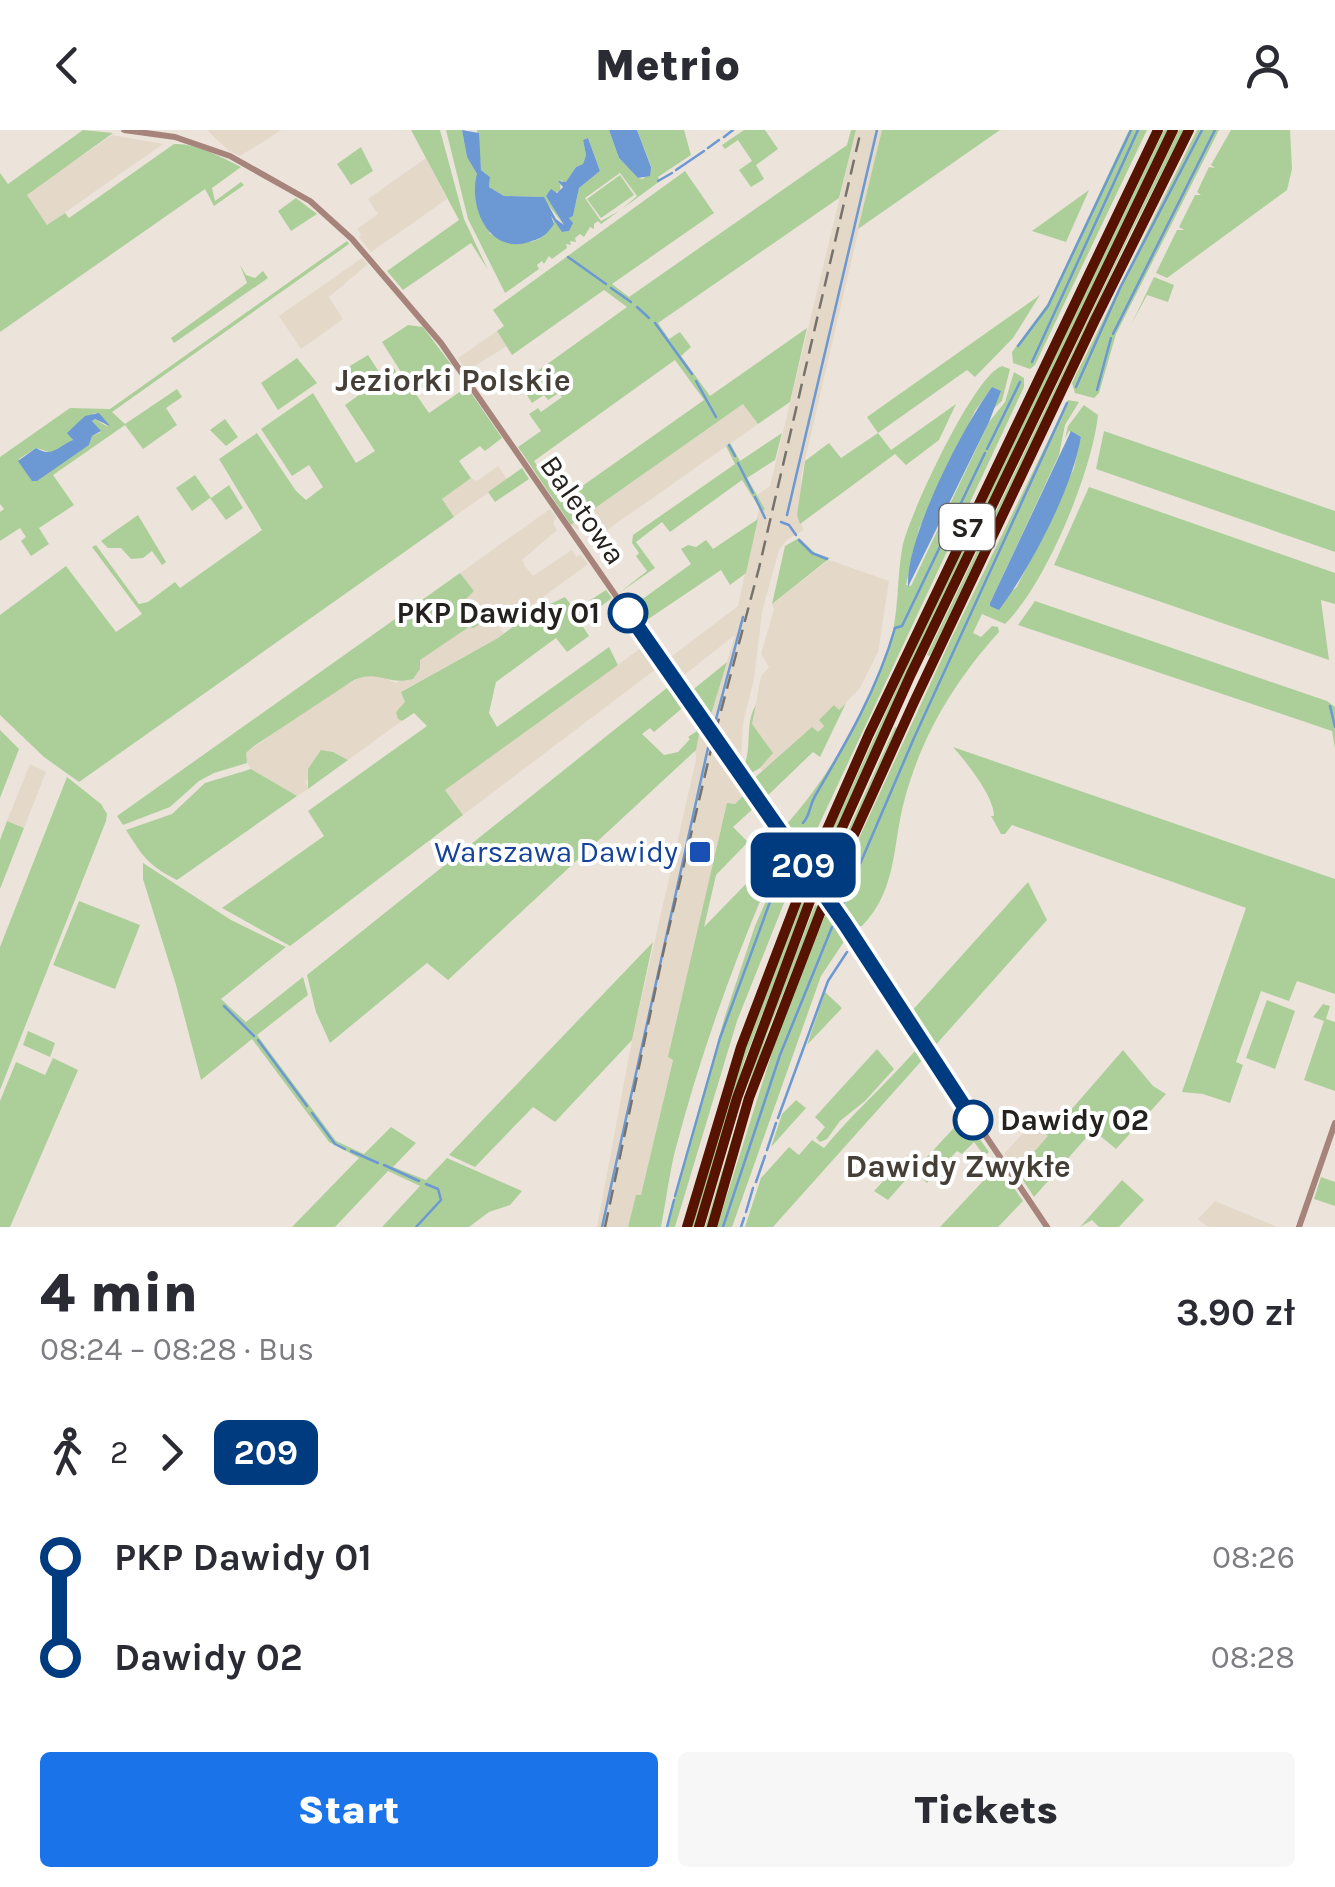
<!DOCTYPE html>
<html lang="en">
<head>
<meta charset="utf-8">
<style>
  body { margin:0; font-family:Karla,sans-serif; background:#f7f7f7; color:#2b2b33; height:100vh; display:flex; flex-direction:column; font-size:38px; white-space:nowrap }
  * { box-sizing:border-box; margin:0 }
  p { font-size:32px; color:#7c7c81 }
  .icon { flex:none; width:55px; height:55px; fill:none; stroke:currentColor; stroke-width:2; stroke-linecap:round; stroke-linejoin:round }
  .map { position:relative; height:1097px; overflow:hidden }
  .panel { display:flex; flex-direction:column; background:#fff; flex:1 }
  .panel>* { flex:none }
  .badge { padding:0 20px; border-radius:15px; font-size:35px; line-height:65px }
  .map>.badge { position:absolute; translate:-50% -50%; box-shadow:0 0 0 5px #fff }
  .legs { display:flex; align-items:center; gap:15px; height:110px; padding:0 40px; font-size:32px }
  .legs p { margin-inline-start:auto }
  .summary { display:flex; align-items:center; justify-content:space-between; height:170px; padding:0 40px }
  h1 { font-size:55px; font-weight:800; line-height:75px }
  .action { display:flex; gap:20px; margin-top:auto; padding:20px 40px }
  .action a { flex:1; height:115px; border-radius:10px; background:#1a73e8; color:#fff; font-size:40px; font-weight:800; line-height:115px; text-align:center }
  .action a+a { background:#f7f7f7; color:#2b2b33 }
  ul { padding:0 40px; list-style:none }
  li { display:flex; align-items:center; gap:35px; height:100px; font-size:38px }
  li i { display:grid; place-items:center; width:15px; height:100%; margin:0 12px; background:currentColor }
  li i::after { content:''; width:25px; height:25px; margin:-12px; border:8px solid; border-radius:50%; background:#fff }
  li p { margin-inline-start:auto }
  li:first-child i { background:linear-gradient(#0000 50%,currentColor 0) }
  li:last-child i { background:linear-gradient(currentColor 50%,#0000 0) }
  header { display:flex; justify-content:space-between; align-items:center; height:130px; padding:0 40px; background:#fff; font-size:45px; font-weight:800 }
  .map>svg:first-child { display:block }
</style>
</head>
<body>
<header><svg class="icon" aria-label="back" viewBox="0 0 24 24"><path d="M15 5l-7 7 7 7"/></svg>Metrio<svg class="icon" aria-label="person" viewBox="0 0 24 24"><circle cx="12" cy="8" r="4"/><path d="M4 21q1-7 8-7t8 7"/></svg></header>
<div class="map">
<svg width="1335" height="1097" viewBox="0 0 1335 1097">
  <rect width="100%" height="100%" fill="#ece4db"/>
  <g fill="#e4d8c9">
    <polygon points="207,0 279,0 280,1 240,26 229,21"/>
    <polygon points="856,0 882,0 801,347 802,366 797,385 804,400 787,410 779,420 762,482 754,549 743,593 741,627 737,629 709,591 735,505 679,549 672,540 672,526 738,476 759,378 762,382 765,379 757,365 770,356"/>
    <polygon points="112,5 163,14 47,95 26,65"/>
    <polygon points="426,28 447,69 371,122 359,108 361,104 357,99 378,84 368,69"/>
    <polygon points="362,128 368,134 329,167 343,189 301,219 279,186"/>
    <polygon points="497,201 507,216 467,241 458,228"/>
    <polygon points="743,274 758,294 607,400 604,397 597,401 592,396 583,403 571,395"/>
    <polygon points="498,336 507,349 454,387 441,369 471,348 477,351"/>
    <polygon points="550,379 556,387 553,394 557,400 522,430 525,436 533,446 572,420 576,427 581,425 588,434 500,499 504,503 498,508 402,561 405,572 398,589 402,591 348,630 333,622 306,651 308,659 297,666 251,639 245,629 246,623 324,567 365,545 380,546 396,553 420,530 469,497 482,493 485,487 475,493 461,473 474,461 460,443"/>
    <polygon points="829,430 889,451 878,522 860,558 771,650 760,638 767,615 752,594 761,546 769,537 761,524 774,479 772,474"/>
    <polygon points="641,518 656,539 463,685 445,660"/>
    <polygon points="701,600 752,670 720,701 716,745 641,1066 636,1066 628,1097 597,1097 632,910 696,630 695,612"/>
    <polygon points="30,634 46,642 24,698 7,691"/>
    <polygon points="1033,992 1049,1005 1017,1041 1004,1024"/>
    <polygon points="1215,1071 1268,1093 1277,1097 1208,1097 1198,1089"/>
  </g>
  <g fill="#accf9a" fill-rule="evenodd">
    <path d="M 83,0 L 113,3 L 27,65 L 47,95 L 65,83 L 69,88 L 174,14 C 196,13 221,27 241,37 L 212,58 L 215,71 L 241,52 L 244,55 L 214,76 L 205,59 L 0,202 L 0,43 L 8,54 Z"/>
    <polygon points="411,0 440,0 464,89 488,140 471,113 403,160 387,141 459,90"/>
    <path d="M 446,0 L 462,0 L 467,27 L 477,44 L 477,62 L 490,104 C 516,112 537,121 554,94 L 552,86 L 562,102 L 569,101 L 569,91 L 556,68 L 573,86 L 579,58 L 600,41 L 588,8 L 583,10 L 586,25 L 583,34 L 576,37 L 566,53 L 561,50 L 560,61 L 546,65 L 564,95 L 542,67 L 504,66 L 489,57 L 490,47 L 481,40 L 477,0 L 609,0 L 619,28 L 638,48 L 643,49 L 651,36 L 637,0 L 684,0 L 691,25 L 658,47 L 660,51 L 622,79 L 637,66 L 620,43 L 585,68 L 601,91 L 619,81 L 601,94 L 598,91 L 594,94 L 594,99 L 590,97 L 584,107 L 580,104 L 575,108 L 576,112 L 570,111 L 571,115 L 566,114 L 567,118 L 552,129 L 549,126 L 544,134 L 542,131 L 537,135 L 539,139 L 505,163 L 468,89 Z"/>
    <polygon points="744,0 765,0 778,19 756,35 764,49 751,57 739,40 752,31 738,10 725,19 722,15"/>
    <path d="M 851,0 L 856,0 L 839,68 L 658,193 L 669,209 L 680,202 L 691,217 L 681,226 L 710,266 L 807,198 L 790,272 L 758,294 L 743,274 L 571,395 L 518,317 L 541,301 L 529,284 L 538,278 L 541,282 L 562,267 L 559,263 L 548,270 L 544,265 L 532,273 L 525,262 L 520,265 L 515,257 L 627,177 L 604,160 L 512,225 L 497,201 L 504,196 L 493,180 L 685,41 L 714,83 L 612,154 L 629,167 L 847,15 ZM 675,230 L 704,270 L 561,371 L 534,331 Z"/>
    <polygon points="882,0 1000,0 858,99"/>
    <polygon points="1129,0 1147,0 1035,235 1030,239 1013,233 1012,222 1048,173"/>
    <polygon points="1164,0 1168,0 937,481 820,736 816,735 934,477"/>
    <polygon points="1179,0 1184,0 1129,107 930,526 927,525"/>
    <polygon points="1197,0 1219,0 1116,204 1099,263 1094,268 1075,263 1072,253"/>
    <polygon points="1231,0 1290,0 1292,39 1287,60 1167,148 1156,143 1177,100 1184,100 1179,97 1195,65 1201,65 1197,62 1209,37 1215,38 1211,35"/>
    <polygon points="361,17 373,41 351,55 337,34"/>
    <polygon points="620,45 634,65 601,88 587,69"/>
    <polygon points="1089,60 1066,112 1032,101"/>
    <polygon points="296,68 317,84 291,101 278,81"/>
    <path d="M 347,111 L 349,114 L 112,282 L 125,294 L 177,259 L 182,267 L 166,278 L 177,295 L 143,319 L 125,295 L 53,345 L 74,375 L 39,398 L 49,414 L 31,426 L 21,411 L 26,407 L 20,398 L 0,411 L 0,382 L 4,379 L 0,374 L 0,327 L 70,278 L 110,279 ZM 95,283 L 108,297 L 95,289 L 92,291 L 101,302 L 92,306 L 89,315 L 33,351 L 19,329 L 36,318 L 52,323 L 73,311 L 69,301 Z"/>
    <polygon points="240,135 246,145 255,148 263,141 268,148 174,213 171,208 247,153"/>
    <polygon points="1154,147 1174,155 1168,172 1147,165 1131,195"/>
    <polygon points="1040,165 1013,208 975,247 967,240 878,303 891,320 956,274 939,310 906,335 895,324 800,394 797,385 805,331 829,313 841,328 878,303 867,287"/>
    <polygon points="408,195 423,197 453,237 415,263 429,283 467,257 502,308 485,321 480,316 459,331 471,348 442,369 454,387 79,652 44,627 0,585 0,485 66,436 116,502 142,484 92,417 96,415 139,474 148,472 175,452 180,458 262,400 219,329 257,303 296,361 306,370 323,357 309,335 292,346 261,299 313,263 356,333 375,321 345,275 363,262 345,239 368,225 381,245 394,238 397,244 401,242 382,212"/>
    <polygon points="297,228 317,253 278,280 261,253"/>
    <path d="M 1002,236 L 1010,239 L 1002,271 L 992,280 L 1000,261 L 992,257 L 975,281 L 919,399 L 906,455 L 911,456 L 989,292 L 1005,272 L 1014,242 L 1024,248 L 1024,257 L 803,729 L 784,703 L 785,696 C 829,648 865,581 888,519 C 900,485 896,448 903,414 C 911,382 974,245 1002,236 Z"/>
    <path d="M 1068,270 L 1079,272 L 1065,295 L 1059,325 L 990,473 L 1016,458 L 1026,439 L 1074,338 L 1081,307 L 1069,301 L 1065,308 L 1068,296 L 1084,275 L 1098,285 C 1092,342 1046,454 1005,494 L 982,484 L 973,503 L 981,507 L 992,496 L 998,497 L 999,502 C 956,549 922,605 905,668 C 892,714 898,759 862,796 L 852,797 L 832,770 L 835,760 L 950,511 Z"/>
    <polygon points="225,289 238,307 226,316 210,300"/>
    <polygon points="1104,301 1335,381 1335,422 1096,339"/>
    <polygon points="782,303 775,330 747,348 765,379 762,382 742,350 670,402 662,392 636,412 655,438 619,463 647,441 636,426 639,423 632,413 633,405 735,334 726,316 730,313 740,331"/>
    <polygon points="522,338 529,349 495,372 488,362"/>
    <polygon points="195,345 211,368 229,355 243,378 226,390 210,368 192,381 176,358"/>
    <polygon points="1089,357 1335,443 1335,474 1321,470 1329,530 1054,435"/>
    <polygon points="138,385 166,432 162,435 152,421 143,428 131,429 121,418 108,418 101,411"/>
    <polygon points="758,389 746,443 730,455 721,440 641,494 630,478 691,434 681,419 688,415 696,417 706,410 713,419"/>
    <polygon points="799,408 815,423 830,428 772,474 785,416"/>
    <path d="M 460,443 L 474,461 L 461,474 L 475,493 L 486,486 L 486,489 L 474,498 L 469,497 L 420,530 L 420,539 L 413,549 C 386,556 380,539 354,550 L 254,616 L 246,623 L 247,633 L 214,643 L 199,651 L 170,677 L 123,695 L 117,686 Z"/>
    <polygon points="606,460 612,468 580,492 589,506 567,522 556,508 496,552 489,583 497,597 609,517 618,535 445,660 463,685 290,816 222,778 324,706 308,681 427,596 414,583 402,591 398,589 396,582 405,572 401,562 498,508 531,483 565,467 575,480"/>
    <polygon points="1035,471 1327,571 1335,577 1335,619 1332,601 1018,495"/>
    <polygon points="727,532 709,591 690,562"/>
    <polygon points="668,557 672,563 676,561 686,575 654,602 650,598 642,604 664,625 678,622 690,609 688,607 700,599 696,620 448,850 427,833 330,913 316,882 307,845"/>
    <polygon points="846,573 820,627 813,622 762,671 752,650 812,597 818,602 824,596 819,590 834,575 839,580"/>
    <path d="M 756,575 L 752,594 L 773,623 L 760,638 L 748,645 L 743,639 C 753,618 744,594 756,575 Z"/>
    <polygon points="895,597 897,598 829,751 841,716"/>
    <polygon points="0,600 19,619 0,668"/>
    <path d="M 953,617 L 1335,749 L 1335,864 L 1297,851 L 1289,871 L 1261,861 L 1236,932 L 1243,935 L 1230,973 L 1203,964 L 1182,962 L 1246,778 L 1012,695 L 1005,704 L 1001,704 L 991,686 L 994,686 C 994,666 966,632 953,617 Z"/>
    <polygon points="321,620 333,622 348,630 308,659 308,639"/>
    <path d="M 251,639 L 297,666 L 177,750 C 148,735 143,727 126,700 L 172,684 L 205,653 Z"/>
    <polygon points="67,647 101,674 107,684 106,691 0,960 0,817"/>
    <path d="M 747,662 L 756,676 L 733,697 L 748,712 L 716,745 L 704,797 L 776,723 L 779,726 L 769,740 L 772,743 C 733,833 700,926 675,1021 C 669,1046 666,1071 661,1097 L 628,1097 L 636,1065 L 641,1065 L 673,930 L 668,927 L 727,673 L 735,674 Z"/>
    <polygon points="7,691 24,698 0,759 0,710"/>
    <polygon points="787,723 798,738 737,891 675,1097 666,1097 725,886 755,796"/>
    <polygon points="143,733 231,790 286,817 221,869 246,892 303,847 308,865 257,905 336,1011 364,1024 391,997 416,1013 393,1037 426,1050 447,1028 522,1061 510,1075 489,1082 469,1097 382,1097 420,1056 388,1041 335,1097 292,1097 359,1028 329,1012 252,909 201,950 176,855 143,749"/>
    <polygon points="1028,752 1047,790 933,918 910,883"/>
    <polygon points="805,761 809,762 744,932 695,1097 691,1097 746,916"/>
    <polygon points="79,771 140,795 115,859 53,835"/>
    <polygon points="815,775 818,777 767,904 708,1097 705,1097 762,910"/>
    <polygon points="828,778 847,807 821,846 732,1097 717,1097 780,897"/>
    <polygon points="653,812 632,910 555,992 533,977 475,1037 449,1025"/>
    <polygon points="825,862 842,878 807,915"/>
    <polygon points="1267,870 1295,881 1275,939 1246,928"/>
    <polygon points="1323,874 1330,876 1326,889 1335,892 1335,961 1304,950 1324,891 1313,887"/>
    <polygon points="28,901 55,913 50,927 23,915"/>
    <polygon points="877,919 894,939 865,971 840,991 827,1009 820,1012 816,1008 825,997 815,987"/>
    <path d="M 920,919 L 925,927 L 773,1097 L 745,1097 L 761,1048 L 789,1017 L 799,1025 L 812,1010 L 824,1018 C 852,984 885,955 915,921 Z"/>
    <polygon points="1123,920 1153,956 1166,964 1116,1019 1093,1000 1034,1067 1017,1041 1048,1006 1033,992 1041,982 1058,995"/>
    <polygon points="53,928 78,940 10,1097 0,1097 0,971 16,932 45,945"/>
    <polygon points="796,970 806,978 771,1017 782,984"/>
    <polygon points="964,987 989,1022 979,1031 983,1024 974,1012 962,1024 957,1021 927,1053 914,1041"/>
    <polygon points="899,1034 910,1045 888,1070 874,1061"/>
    <polygon points="998,1035 1023,1071 998,1097 940,1097"/>
    <polygon points="1321,1047 1335,1052 1335,1076 1314,1069"/>
    <polygon points="1122,1050 1144,1070 1119,1097 1099,1097 1092,1090 1080,1097"/>
  </g>
  <g fill="#6c98d3">
    <path d="M 462,0 L 479,3 L 481,40 L 490,47 L 489,57 L 504,66 L 544,67 L 556,89 L 564,95 L 546,66 L 551,59 L 557,63 L 563,57 L 558,51 L 566,52 L 576,37 L 583,34 L 586,25 L 583,10 L 588,8 L 600,41 L 579,58 L 573,86 L 569,88 L 560,77 L 573,93 L 569,101 L 562,102 L 551,86 L 554,94 C 546,106 542,108 529,112 C 489,125 468,77 477,44 L 467,27 Z"/>
    <polygon points="609,0 637,0 651,37 650,46 638,48 619,28"/>
    <path d="M 992,257 L 1001,261 L 989,292 L 908,457 C 905,409 962,298 992,257 Z"/>
    <path d="M 99,283 L 110,296 L 95,289 L 92,291 L 101,301 L 92,306 L 89,315 L 37,351 L 32,351 L 18,331 L 36,318 C 52,328 57,317 73,310 L 67,303 L 85,286 Z"/>
    <path d="M 1071,301 L 1081,307 C 1072,359 1031,437 999,480 L 990,476 L 990,473 Z"/>
  </g>
  <g fill="none" stroke-linecap="round" stroke-linejoin="round">
    <g stroke="#6c98d3" stroke-width="2.5">
      <polyline points="724,7 733,0"/>
      <polyline points="708,18 719,10"/>
      <polyline points="676,40 704,21"/>
      <polyline points="658,51 672,43"/>
      <polyline points="568,127 606,154"/>
      <polyline points="611,158 631,172"/>
      <polyline points="637,177 649,188"/>
      <polyline points="655,193 692,244"/>
      <polyline points="1113,204 1215,0"/>
      <polyline points="1018,216 1048,176 1131,0"/>
      <polyline points="1032,232 1138,0"/>
      <polyline points="696,251 716,287"/>
      <polyline points="1076,257 1120,158 1202,0"/>
      <polyline points="1097,260 1111,208"/>
      <polyline points="729,315 735,326"/>
      <polyline points="987,319 1020,252"/>
      <polyline points="738,333 753,363"/>
      <polyline points="755,367 765,388"/>
      <polyline points="787,385 877,0"/>
      <polyline points="781,392 789,395 796,405"/>
      <polyline points="799,410 812,423 827,429"/>
      <polyline points="1330,576 1335,597"/>
      <polyline points="715,593 743,487"/>
      <path d="M 803,693 C 811,684 809,676 815,666 C 846,613 878,558 895,498 L 902,496 L 985,323"/>
      <polyline points="799,706 801,699"/>
      <polyline points="796,714 797,711"/>
      <polyline points="784,736 789,728"/>
      <polyline points="848,762 914,608 1067,273"/>
      <polyline points="842,776 846,767"/>
      <polyline points="834,793 835,791"/>
      <polyline points="224,876 254,906"/>
      <polyline points="258,910 307,976"/>
      <polyline points="312,983 335,1014 345,1019"/>
      <polyline points="778,988 828,851 847,822"/>
      <polyline points="767,1020 776,993"/>
      <polyline points="351,1021 378,1033"/>
      <polyline points="384,1035 419,1051"/>
      <polyline points="756,1052 765,1026"/>
      <polyline points="675,1066 720,908 781,742"/>
      <polyline points="746,1082 753,1058"/>
      <polyline points="416,1097 441,1070 438,1059 426,1054"/>
      <polyline points="602,1097 708,618"/>
      <polyline points="667,1097 674,1070"/>
      <polyline points="723,1097 780,925 832,797"/>
      <polyline points="741,1097 744,1088"/>
    </g>
    <g stroke="#a7847b" stroke-width="6">
      <polyline points="124,0 175,7 230,26 310,71 352,109 441,213 807,742"/>
      <polyline points="815,752 1047,1097"/>
      <polyline points="1299,1097 1335,993"/>
    </g>
    <g stroke="#561302" stroke-width="10">
      <polyline points="810,738 869,604 1158,0"/>
      <polyline points="819,749 911,544 1173,0"/>
      <polyline points="828,762 914,572 1094,192 1189,0"/>
      <polyline points="687,1097 741,917 805,749"/>
      <polyline points="699,1097 737,968 814,760"/>
      <polyline points="712,1097 749,968 824,773"/>
    </g>
    <polyline stroke="#77726c" stroke-width="2.5" stroke-dasharray="15 8" stroke-linecap="butt" points="605,1097 664,819 713,611 759,438 861,0"/>
    <g stroke="#561302" stroke-width="10">
      <polyline points="805,749 810,738"/>
      <polyline points="814,760 819,749"/>
      <polyline points="824,773 828,762"/>
    </g>
  </g>
  <g fill="none" stroke-linecap="round" stroke-linejoin="round">
    <defs>
      <polyline id="line-1" points="628,483 845,794 973,990"/>
    </defs>
    <use href="#line-1" stroke="#fff" stroke-width="22"/>
    <use href="#line-1" stroke="#003b80" stroke-width="15"/>
  </g>
  <g fill="#fff" stroke="#003b80" stroke-width="5">
    <circle cx="628" cy="483" r="18"/>
    <circle cx="973" cy="990" r="18"/>
  </g>
  <rect fill="#1a4fb4" stroke="#fff" stroke-width="4" x="688" y="710" width="24" height="24" rx="5"/>
  <g text-anchor="middle" dominant-baseline="central" stroke-width="8" stroke-linejoin="round" paint-order="stroke">
    <rect fill="#fff" stroke="#666462" stroke-width="2.5" x="939.5" y="374" width="55" height="46" rx="8"/>
    <g font-size="28" font-weight="bold" fill="#24211e">
      <text x="967" y="397">S7</text>
    </g>
    <g font-size="30" fill="#24211e" stroke="#fff">
      <text transform="translate(583 380) rotate(55)">Baletowa</text>
    </g>
    <g font-size="30" font-weight="bold" fill="#24211e" stroke="#fff" text-anchor="end">
      <text x="600" y="483">PKP Dawidy 01</text>
      <text x="1000" y="990" text-anchor="start">Dawidy 02</text>
    </g>
    <g font-size="30" fill="#164399" stroke="#fff" text-anchor="end">
      <text x="678" y="722">Warszawa Dawidy</text>
    </g>
    <g font-size="32" font-weight="bold" fill="#463f38" stroke="#fff">
      <text x="453" y="250">Jeziorki Polskie</text>
      <text x="958" y="1036">Dawidy Zwykłe</text>
    </g>
  </g>
</svg>
<b class="badge" style="left:803px;top:735px;background:#003b80;color:#fff">209</b>
</div>
<section class="panel">
<div class="summary"><div><h1>4 min</h1><p>08:24 – 08:28 · Bus</p></div><b>3.90 zł</b></div>
<div class="legs"><svg class="icon" aria-label="walk" viewBox="0 0 24 24"><circle cx="13" cy="4" r="2"/><path d="M13 8l-2 6 4 7M11 14l-3 7M7 12l3-4h3l4 4"/></svg>2<svg class="icon" aria-label="forward" viewBox="0 0 24 24"><path d="M9 5l7 7-7 7"/></svg><b class="badge" style="background:#003b80;color:#fff">209</b></div>
<ul>
<li><i style="color:#003b80"></i><b>PKP Dawidy 01</b><p>08:26</p></li>
<li><i style="color:#003b80"></i><b>Dawidy 02</b><p>08:28</p></li>
</ul>
<div class="action"><a>Start</a><a>Tickets</a></div>
</section>
</body>
</html>
